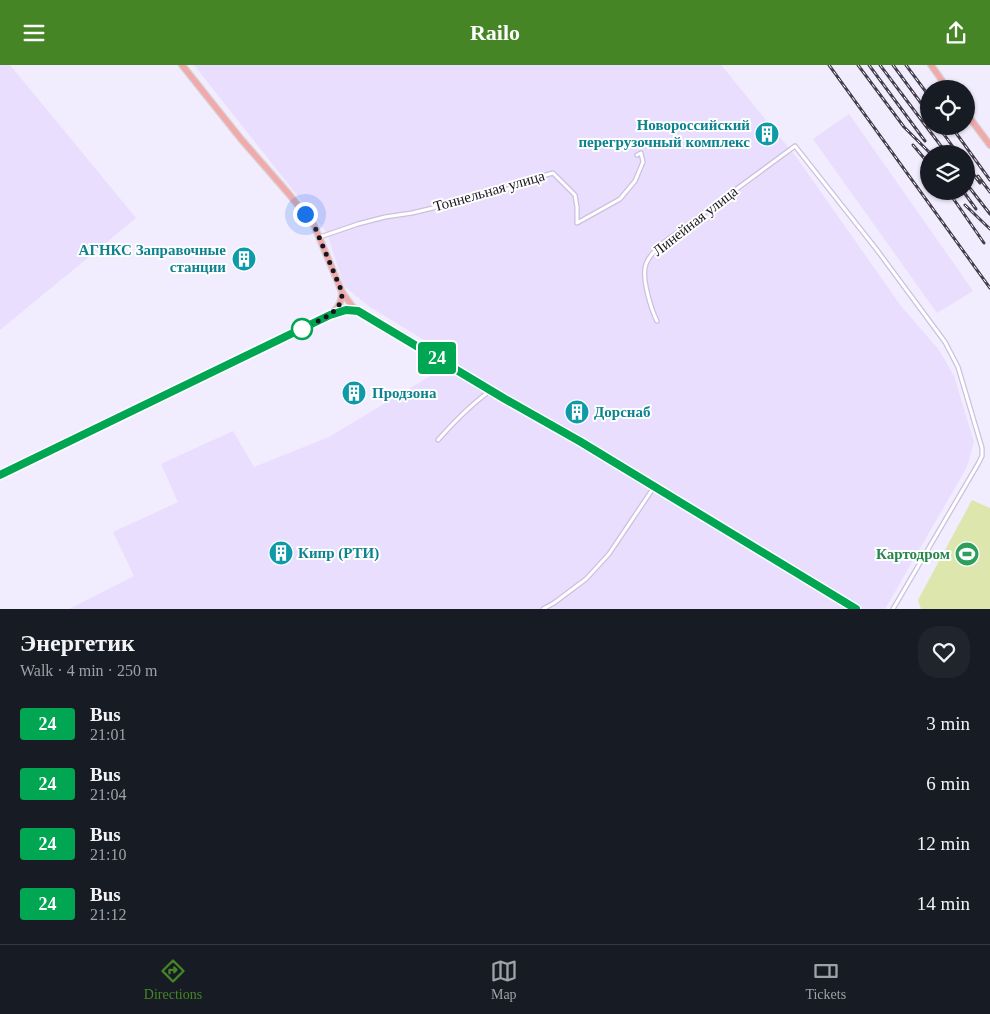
<!DOCTYPE html>
<html lang="en">
<head>
<meta charset="utf-8">
<style>
  body { margin:0; font-family:Georgia,serif; background:#20242c; color:#f1f3f6; height:100vh; display:flex; flex-direction:column; font-size:19px; white-space:nowrap }
  * { box-sizing:border-box; margin:0 }
  p { font-size:16px; color:#9ea1a6 }
  .icon { flex:none; width:28px; height:28px; fill:none; stroke:currentColor; stroke-width:2; stroke-linecap:round; stroke-linejoin:round }
  .map { position:relative; height:544px; overflow:hidden }
  .drawer { display:flex; flex-direction:column; background:#171b24; flex:1 }
  .drawer>* { flex:none }
  .badge { padding:0 10px; border-radius:4px; font-size:18px; line-height:32px }
  .buttons { position:absolute; left:920px; top:15px; display:grid; gap:10px }
  .buttons a { display:grid; place-items:center; width:55px; height:55px; border-radius:50%; background:#171b24; box-shadow:0 1px 4px #0004; font-size:25px }
  .you { position:absolute; width:25px; height:25px; margin:-12px; border:4px solid #fff; border-radius:50%; background:#1a73e8; box-shadow:0 0 0 8px #1a73e833 }
  .map>.badge { position:absolute; translate:-50% -50%; box-shadow:0 0 0 2px #fff }
  .round { display:grid; place-items:center; flex:none; width:52px; height:52px; border-radius:20px; background:#20242c }
  .overview { display:flex; align-items:center; justify-content:space-between; height:85px; padding:0 20px }
  h1 { font-size:24px; font-weight:700; line-height:38px }
  ul { padding:0; list-style:none }
  li { display:flex; align-items:center; gap:15px; height:60px; padding:0 20px }
  li div { flex:1 }
  li b { display:block; font-size:19px }
  li em { font-style:normal }
  li .badge { min-width:55px; font-weight:700; text-align:center }
  header { display:flex; justify-content:space-between; align-items:center; height:65px; padding:0 20px; background:#458525; color:#fff; font-size:22px; font-weight:700 }
  .tab-bar { display:flex; justify-content:space-around; align-items:center; height:70px; border-top:1px solid #363941; background:#171b24; font-size:14px; color:#9ea1a6 }
  .tab-bar a { display:grid; justify-items:center; gap:2px }
  .tab-bar .on { color:#458525 }
  .map>svg:first-child { display:block }
</style>
</head>
<body>
<header><svg class="icon" aria-label="menu" viewBox="0 0 24 24"><path d="M4 6h16M4 12h16M4 18h16"/></svg>Railo<svg class="icon" aria-label="share" viewBox="0 0 24 24"><path d="M12 15V3M7 8l5-5 5 5M5 13v7h14v-7"/></svg></header>
<div class="map">
<svg width="990" height="544" viewBox="0 0 990 544">
  <rect width="100%" height="100%" fill="#f2ecff"/>
  <g fill="#e9defd">
    <polygon points="0,0 10,0 136,153 0,265"/>
    <polygon points="194,0 721,0 797,93 901,241 939,285 954,311 974,377 967,402 885,544 69,544 134,511 113,467 178,437 161,399 233,366 254,402 329,372 457,295 370,242 344,221 327,168"/>
    <polygon points="849,49 973,226 937,248 813,74"/>
  </g>
  <polygon fill="#dde7ad" points="972,435 990,443 990,544 921,544 918,535"/>
  <g fill="none" stroke-linecap="round" stroke-linejoin="round">
    <defs>
      <g id="minor">
        <polyline points="320,172 358,159 385,152 412,148 433,143 453,135 508,124 532,114 553,108 575,130 577,142 577,158 620,134 635,116 643,97 641,88 637,90"/>
        <path d="M 657,256 C 651,244 641,212 646,199 C 649,191 656,184 663,178 L 795,81 L 877,185 L 945,277 L 958,302 L 982,383 L 982,391 L 978,399 L 893,544"/>
        <path d="M 438,375 C 454,357 470,340 490,326"/>
        <polyline points="543,544 554,538 586,514 609,489 654,422"/>
      </g>
      <g id="primary">
        <path d="M 182,0 L 241,74 L 288,128 L 314,160 L 342,227 C 342,236 339,242 333,247"/>
        <polyline points="931,0 948,24"/>
        <polyline points="966,48 990,80"/>
        <polyline points="342,227 352,241 358,246 490,325 581,377 856,544"/>
        <polyline points="0,410 330,250 346,245 358,246"/>
      </g>
    </defs>
    <use href="#minor" stroke="#cbc0df" stroke-width="5.5"/>
    <use href="#primary" stroke="#d6d5d7" stroke-width="8"/>
    <use href="#minor" stroke="#fff" stroke-width="3"/>
    <use href="#primary" stroke="#f0aaab" stroke-width="5.5"/>
    <defs>
      <g id="rail">
        <polyline points="829,0 990,223"/>
        <polyline points="858,0 904,62 931,89"/>
        <polyline points="869,0 925,76"/>
        <polyline points="880,0 947,89"/>
        <polyline points="893,0 929,49"/>
        <polyline points="906,0 929,31"/>
        <polyline points="938,61 958,89"/>
        <polyline points="951,61 990,115"/>
        <polyline points="913,80 929,99"/>
        <polyline points="966,99 980,118"/>
        <polyline points="978,111 990,127"/>
        <polyline points="966,118 990,149"/>
        <polyline points="948,126 984,178"/>
        <polyline points="963,126 976,144"/>
        <polyline points="965,140 990,164"/>
      </g>
    </defs>
    <use href="#rail" stroke="#423e4a" stroke-width="3"/>
    <use href="#rail" stroke="#fff" stroke-width="1" stroke-dasharray="4" stroke-linecap="butt"/>
  </g>
  <g fill="none" stroke-linecap="round" stroke-linejoin="round">
    <defs>
      <polyline id="line" points="0,410 330,250 346,245 358,246 505,334 581,377 856,544"/>
    </defs>
    <use href="#line" stroke="#fff" stroke-width="11"/>
    <use href="#line" stroke="#00a651" stroke-width="8"/>
    <path stroke="#191520" stroke-width="5" stroke-dasharray="0 9" d="M 302,264 C 318,255 343,249 342,227 L 314,160 L 305,149"/>
  </g>
  <defs>
    <symbol id="building-disc" viewBox="-11 -11 22 22"><circle r="9.5" fill="#0f9aa8" stroke="#fff"/><path d="M-4-6H4V6H1V3H-1V6H-4ZM-2.5-4.3h1.7v1.8h-1.7ZM.8-4.3h1.7v1.8H.8ZM-2.5-1h1.7V.8h-1.7ZM.8-1h1.7V.8H.8Z" fill="#fff"/></symbol>
    <symbol id="stadium-disc" viewBox="-11 -11 22 22"><circle r="9.5" fill="#2e9e5b" stroke="#fff"/><path d="M0-5a6.5 5 0 1 0 0 10a6.5 5 0 1 0 0-10ZM-3.5-1.8h7v3.6h-7Z" fill="#fff"/></symbol>
  </defs>
  <g fill-rule="evenodd">
    <use href="#building-disc" x="753" y="55" width="28" height="28"/>
    <use href="#building-disc" x="230" y="180" width="28" height="28"/>
    <use href="#building-disc" x="340" y="314" width="28" height="28"/>
    <use href="#building-disc" x="563" y="333" width="28" height="28"/>
    <use href="#building-disc" x="267" y="474" width="28" height="28"/>
    <use href="#stadium-disc" x="953" y="475" width="28" height="28"/>
  </g>
  <circle fill="#fff" stroke="#00a651" stroke-width="2.5" cx="302" cy="264" r="10"/>
  <g text-anchor="middle" dominant-baseline="central" stroke-width="4" stroke-linejoin="round" paint-order="stroke">
    <g font-size="15" font-weight="bold" fill="#0d838f" stroke="#fff" text-anchor="start">
      <text x="750" y="60" text-anchor="end">Новороссийский<tspan x="750" dy="17">перегрузочный комплекс</tspan></text>
      <text x="226" y="185" text-anchor="end">АГНКС Заправочные<tspan x="226" dy="17">станции</tspan></text>
      <text x="372" y="328">Продзона</text>
      <text x="594" y="347">Дорснаб</text>
      <text x="298" y="488">Кипр (РТИ)</text>
    </g>
    <g font-size="15" fill="#191520" stroke="#fff">
      <text transform="translate(489 126) rotate(-16)">Тоннельная улица</text>
      <text transform="translate(695 156) rotate(-38)">Линейная улица</text>
    </g>
    <g font-size="15" font-weight="bold" fill="#27864d" stroke="#fff" text-anchor="end">
      <text x="950" y="489">Картодром</text>
    </g>
  </g>
</svg>
<div class="buttons">
<a><svg class="icon" aria-label="locate" viewBox="0 0 24 24"><circle cx="12" cy="12" r="6"/><path d="M12 2v4M12 18v4M2 12h4M18 12h4"/></svg></a>
<a><svg class="icon" aria-label="layers" viewBox="0 0 24 24"><path d="M12 4l9 5-9 5-9-5zM3 14l9 5 9-5"/></svg></a>
</div>
<div class="you" style="left:305px;top:149px"></div>
<b class="badge" style="left:437px;top:293px;background:#00a651;color:#fff">24</b>
</div>
<section class="drawer">
<div class="overview"><div><h1>Энергетик</h1><p>Walk · 4 min · 250 m</p></div><a class="round"><svg class="icon" aria-label="heart" viewBox="0 0 24 24"><path d="M12 20l-8-8c-3-5 5-10 8-4 3-6 11-1 8 4z"/></svg></a></div>
<ul>
<li><span class="badge" style="background:#00a651;color:#fff">24</span><div><b>Bus</b><p>21:01</p></div><em>3 min</em></li>
<li><span class="badge" style="background:#00a651;color:#fff">24</span><div><b>Bus</b><p>21:04</p></div><em>6 min</em></li>
<li><span class="badge" style="background:#00a651;color:#fff">24</span><div><b>Bus</b><p>21:10</p></div><em>12 min</em></li>
<li><span class="badge" style="background:#00a651;color:#fff">24</span><div><b>Bus</b><p>21:12</p></div><em>14 min</em></li>
</ul>
</section>
<nav class="tab-bar">
<a class="on"><svg class="icon" aria-label="directions" viewBox="0 0 24 24"><path d="M12 3l9 9-9 9-9-9zM9 14v-3h6M13 9l2 2-2 2"/></svg>Directions</a>
<a><svg class="icon" aria-label="map" viewBox="0 0 24 24"><path d="M3 6l6-2 6 2 6-2v14l-6 2-6-2-6 2zM9 4v14M15 6v14"/></svg>Map</a>
<a><svg class="icon" aria-label="tickets" viewBox="0 0 24 24"><path d="M3 7h18v10H3zM15 7v10"/></svg>Tickets</a>
</nav>
</body>
</html>
